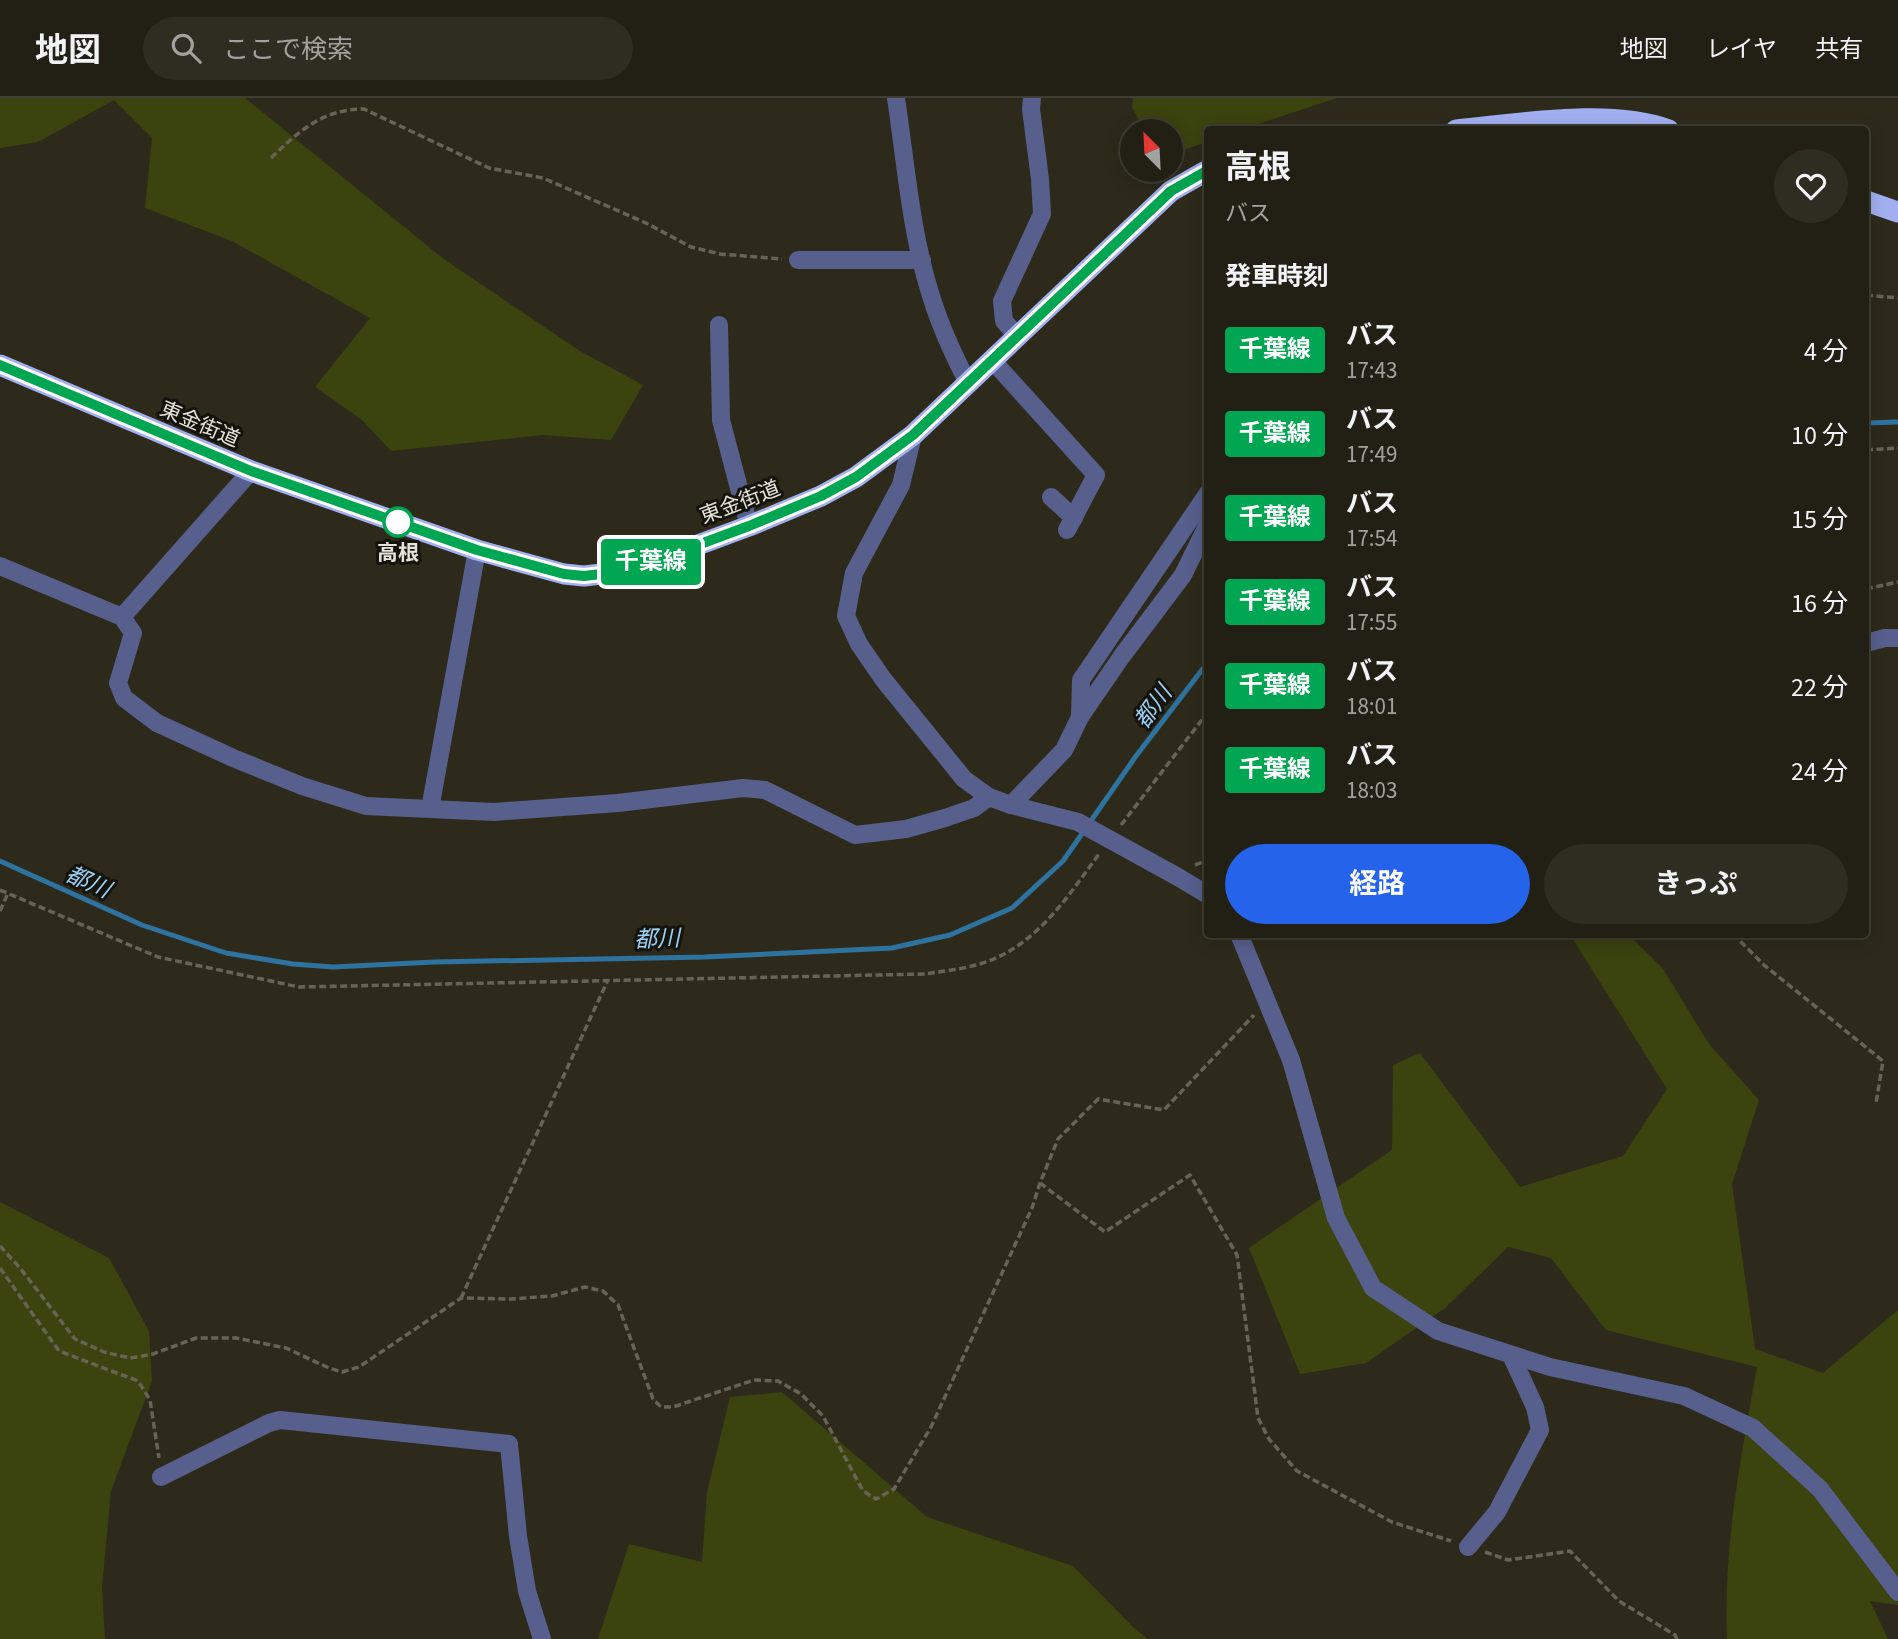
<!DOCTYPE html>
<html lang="ja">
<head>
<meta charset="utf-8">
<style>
  body { margin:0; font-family:"Source Sans 3","Noto Sans JP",sans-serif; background:#2e2d22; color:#f1f3f6; height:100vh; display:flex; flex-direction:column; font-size:26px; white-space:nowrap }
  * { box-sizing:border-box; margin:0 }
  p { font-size:23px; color:#a2a3a0 }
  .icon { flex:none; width:38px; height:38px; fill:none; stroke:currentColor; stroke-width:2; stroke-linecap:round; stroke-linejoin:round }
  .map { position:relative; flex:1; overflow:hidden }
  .sheet { position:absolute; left:1204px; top:28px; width:665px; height:812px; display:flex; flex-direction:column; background:#222014; border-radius:7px; box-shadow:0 4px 18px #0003,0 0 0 2px #3f3e34 }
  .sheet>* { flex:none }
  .badge { padding:0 14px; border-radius:5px; font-size:24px; line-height:46px }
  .needle { width:46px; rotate:336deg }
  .controls { position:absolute; left:1120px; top:21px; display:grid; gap:14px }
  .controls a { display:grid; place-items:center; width:63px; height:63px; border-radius:50%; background:#222014; box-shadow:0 4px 18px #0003,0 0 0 2px #3f3e34; font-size:35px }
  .map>.badge { position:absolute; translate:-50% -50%; box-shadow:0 0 0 4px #fff }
  h2 { padding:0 21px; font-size:26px; line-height:63px }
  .round { display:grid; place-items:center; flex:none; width:74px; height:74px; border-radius:37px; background:#2e2d22 }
  .summary { display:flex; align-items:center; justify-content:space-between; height:119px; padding:0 21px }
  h1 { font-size:33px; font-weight:700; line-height:52px }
  .primary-button { display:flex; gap:14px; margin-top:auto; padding:14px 21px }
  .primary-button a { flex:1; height:80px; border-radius:42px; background:#2563eb; color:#fff; font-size:28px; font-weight:700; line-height:80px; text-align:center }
  .primary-button a+a { background:#2e2d22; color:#f1f3f6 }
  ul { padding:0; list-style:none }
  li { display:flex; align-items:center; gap:21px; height:84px; padding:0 21px }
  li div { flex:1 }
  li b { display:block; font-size:26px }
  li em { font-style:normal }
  li .badge { min-width:77px; font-weight:700; text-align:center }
  header { display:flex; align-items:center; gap:42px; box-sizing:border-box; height:98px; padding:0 35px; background:#222014; border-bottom:2px solid #3f3e34 }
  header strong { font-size:33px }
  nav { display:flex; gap:38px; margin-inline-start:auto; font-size:24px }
  .search { width:490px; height:63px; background:#2e2d22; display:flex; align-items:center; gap:18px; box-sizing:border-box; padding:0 24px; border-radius:38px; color:#a2a3a0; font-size:26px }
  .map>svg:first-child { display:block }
</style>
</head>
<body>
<header>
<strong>地図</strong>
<div class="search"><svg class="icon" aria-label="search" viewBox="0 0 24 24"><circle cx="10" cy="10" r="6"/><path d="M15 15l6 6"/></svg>ここで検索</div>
<nav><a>地図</a><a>レイヤ</a><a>共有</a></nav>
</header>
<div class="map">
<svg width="1898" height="1541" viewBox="0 0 1898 1541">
  <rect width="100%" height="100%" fill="#2e2a1b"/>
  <g fill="#3b430f">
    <polygon points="0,0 245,0 445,162 580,253 643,287 611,342 543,337 391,353 361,321 315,289 370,220 232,143 145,110 152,40 114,2 38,44 0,50"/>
    <polygon points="1133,0 1337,0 1243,31 1208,32 1207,44 1171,56 1171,33 1145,33 1132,9"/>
    <path d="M 1581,837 L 1629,837 L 1663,871 L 1709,946 L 1759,1002 L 1732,1086 L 1755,1251 L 1823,1275 L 1898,1212 L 1898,1507 L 1870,1503 L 1888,1541 L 1727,1541 C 1723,1449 1741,1359 1757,1269 L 1606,1232 L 1551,1160 L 1508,1149 L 1445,1210 L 1366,1265 L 1300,1276 L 1249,1150 L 1392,1052 L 1393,967 L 1420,955 L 1520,1089 L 1623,1058 L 1667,991 L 1574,843 Z"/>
    <polygon points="0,1104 109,1160 149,1233 152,1283 111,1393 102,1488 105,1541 0,1541"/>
    <polygon points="782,1294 927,1419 1073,1468 1134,1530 1148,1541 598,1541 629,1446 702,1464 707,1394 730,1299"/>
  </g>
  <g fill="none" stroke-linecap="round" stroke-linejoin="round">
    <g stroke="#2e73a0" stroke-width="5">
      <polyline points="1866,325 1898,324"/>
      <polyline points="0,763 142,827 226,855 293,866 333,869 434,864 705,859 892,850 950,837 1012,810 1063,763 1136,658 1208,564"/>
    </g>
    <g stroke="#676456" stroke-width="3.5" stroke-dasharray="7 3.5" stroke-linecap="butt">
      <path d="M 271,60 C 299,33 323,11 364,11 L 489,70 L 543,80 L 646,125 L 691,149 L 720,156 L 782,161"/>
      <polyline points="1866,197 1898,200"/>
      <polyline points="1866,352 1898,350"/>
      <polyline points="1866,491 1898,484"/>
      <polyline points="1121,727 1208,614"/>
      <polyline points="1195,767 1208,762"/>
      <path d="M 0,792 L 158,859 L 299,889 L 925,876 C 949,872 976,870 998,859 C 1043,838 1071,794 1099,756"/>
      <polyline points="0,813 8,795"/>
      <polyline points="1733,836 1764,867 1883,963 1876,1005"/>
      <polyline points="1040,1085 1105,1134 1190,1077 1237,1157 1258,1320 1269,1341 1297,1373 1392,1424 1451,1443"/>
      <polyline points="0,1148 20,1170 75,1241 104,1254 130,1260 153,1256 196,1240 236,1240 286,1250 329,1270 342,1274 359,1269 461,1200 511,1201 552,1198 585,1189 603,1193 618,1207 653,1301 661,1309 673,1309 754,1282 778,1283 801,1296 823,1318 863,1393 876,1401 894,1391 931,1329 1032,1110 1040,1085 1058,1041 1098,1001 1164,1012 1254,917"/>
      <polyline points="0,1170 59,1253 138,1283 150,1302 159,1360"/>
      <polyline points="461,1200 607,884"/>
      <polyline points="1485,1454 1508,1462 1570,1453 1619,1503 1675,1537 1677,1541"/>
    </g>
    <g stroke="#57608d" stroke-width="18">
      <path d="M 896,0 C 906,67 911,137 932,201 C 941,230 954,258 968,285"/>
      <polyline points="798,162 922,162"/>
      <polyline points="719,227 721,322 749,428"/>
      <polyline points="1017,238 1004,223 1002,203 1042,116 1040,81 1031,11 1032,0"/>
      <polyline points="992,262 1096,377 1067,432"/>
      <polyline points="913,337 901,387 854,475 846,518 859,546 883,581 964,681 989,699 1011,707 1078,724 1178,779 1208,797"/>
      <polyline points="1051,399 1074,420"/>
      <polyline points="0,468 122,519 133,535 118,585 124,600 157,625 233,660 302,688 366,708 494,714 618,705 743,690 765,692 855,737 906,731 945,720 974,710 989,699"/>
      <polyline points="122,519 251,373"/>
      <polyline points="1866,545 1885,540 1898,540"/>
      <polyline points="1080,619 1081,582 1208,395"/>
      <polyline points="1011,707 1064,652 1080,619 1122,558 1183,477 1208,426"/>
      <polyline points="430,711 477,452"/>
      <polyline points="1239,836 1291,962 1336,1120 1373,1190 1438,1233 1550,1269 1684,1298 1753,1330 1820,1391 1898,1494"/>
      <polyline points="161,1379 269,1325 280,1322 509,1346 518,1438 527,1493 542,1541"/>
      <polyline points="1468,1449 1497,1414 1540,1332 1535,1309 1511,1257"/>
    </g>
    <g stroke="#a1aff0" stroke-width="21">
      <path d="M 1456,32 C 1520,26 1610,10 1669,32"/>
      <polyline points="1866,103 1898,114"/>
      <polyline points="0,267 251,373 477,452 564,476 584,478 610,475 633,471 749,428 821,398 856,379 913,337 1171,93 1208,72"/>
    </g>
  </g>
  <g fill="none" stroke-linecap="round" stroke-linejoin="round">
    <defs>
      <polyline id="line" points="0,267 251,373 477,452 564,476 584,478 610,475 633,471 749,428 821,398 856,379 913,337 1171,93 1208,72"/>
    </defs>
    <use href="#line" stroke="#fff" stroke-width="16"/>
    <use href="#line" stroke="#00a651" stroke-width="10"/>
  </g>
  <circle fill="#fff" stroke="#00a651" stroke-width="3.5" cx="398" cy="424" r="14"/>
  <g text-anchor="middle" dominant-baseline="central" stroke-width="6" stroke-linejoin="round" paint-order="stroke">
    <g font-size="21" fill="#e6e4da" stroke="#14130c">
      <text transform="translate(200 326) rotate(23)">東金街道</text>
      <text transform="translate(740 404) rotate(-21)">東金街道</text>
    </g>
    <g font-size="21" font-weight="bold" fill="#e6e4da" stroke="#14130c">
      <text x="398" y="455">高根</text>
    </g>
    <g font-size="23" font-style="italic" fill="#9acff6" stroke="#14130c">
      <text transform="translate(1153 609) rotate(-54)">都川</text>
      <text transform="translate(88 784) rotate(24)">都川</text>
      <text transform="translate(657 841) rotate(-2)">都川</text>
    </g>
  </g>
</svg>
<div class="controls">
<a><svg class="needle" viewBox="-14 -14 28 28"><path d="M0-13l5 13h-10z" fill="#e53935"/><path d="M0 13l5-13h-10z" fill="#a2a3a0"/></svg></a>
</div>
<b class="badge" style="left:651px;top:464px;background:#00a651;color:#fff">千葉線</b>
<section class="sheet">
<div class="summary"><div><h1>高根</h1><p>バス</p></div><a class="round"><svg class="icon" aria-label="heart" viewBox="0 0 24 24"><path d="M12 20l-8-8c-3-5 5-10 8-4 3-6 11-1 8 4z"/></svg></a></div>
<h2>発車時刻</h2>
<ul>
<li><span class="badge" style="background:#00a651;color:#fff">千葉線</span><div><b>バス</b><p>17:43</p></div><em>4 分</em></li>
<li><span class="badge" style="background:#00a651;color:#fff">千葉線</span><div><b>バス</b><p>17:49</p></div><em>10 分</em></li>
<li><span class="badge" style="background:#00a651;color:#fff">千葉線</span><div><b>バス</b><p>17:54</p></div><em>15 分</em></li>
<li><span class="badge" style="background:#00a651;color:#fff">千葉線</span><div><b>バス</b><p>17:55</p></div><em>16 分</em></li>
<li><span class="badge" style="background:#00a651;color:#fff">千葉線</span><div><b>バス</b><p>18:01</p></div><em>22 分</em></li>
<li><span class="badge" style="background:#00a651;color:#fff">千葉線</span><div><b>バス</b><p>18:03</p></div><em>24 分</em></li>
</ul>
<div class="primary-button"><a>経路</a><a>きっぷ</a></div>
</section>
</div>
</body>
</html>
